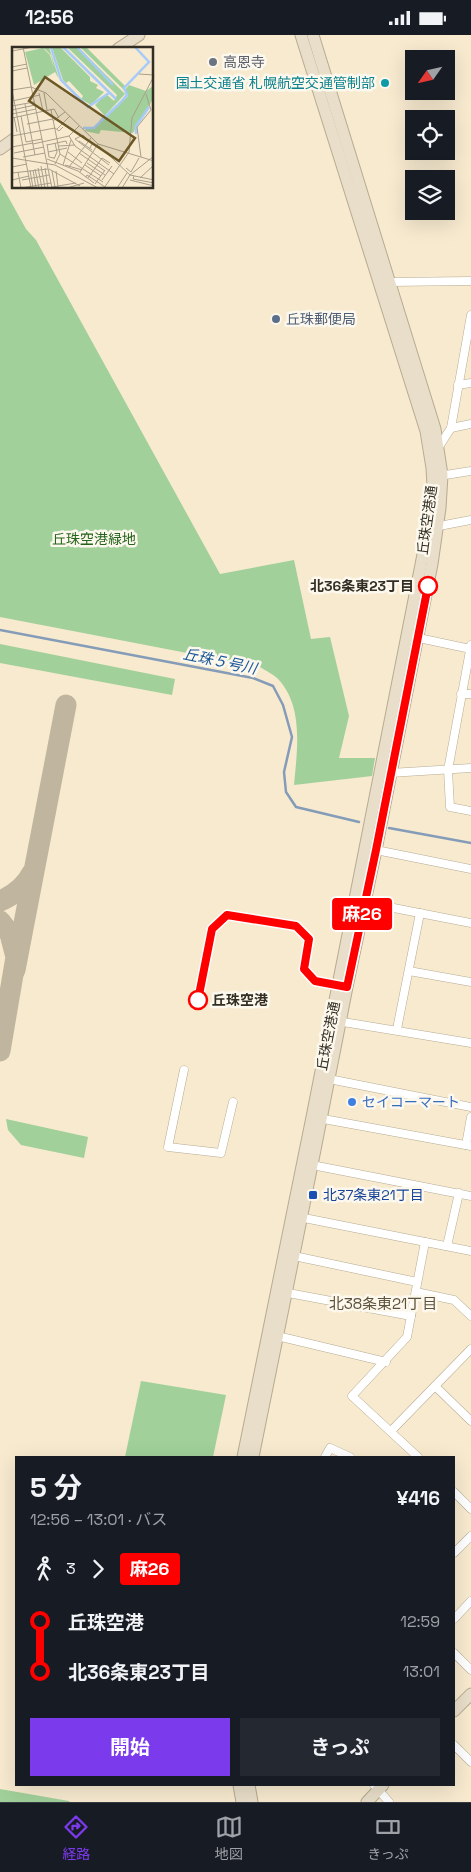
<!DOCTYPE html>
<html lang="ja">
<head>
<meta charset="utf-8">
<style>
  body { margin:0; font-family:"Space Grotesk","Noto Sans JP",sans-serif; background:#242831; color:#f1f3f6; height:100vh; display:flex; flex-direction:column; font-size:19px; white-space:nowrap }
  * { box-sizing:border-box; margin:0 }
  p { font-size:16px; color:#9ea1a6 }
  .icon { flex:none; width:28px; height:28px; fill:none; stroke:currentColor; stroke-width:2; stroke-linecap:round; stroke-linejoin:round }
  .map { position:relative; flex:1; overflow:hidden }
  .details { position:absolute; left:15px; top:1421px; width:440px; height:330px; display:flex; flex-direction:column; background:#171b24; border-radius:0px; box-shadow:0 5px 20px #0002 }
  .details>* { flex:none }
  .badge { padding:0 10px; border-radius:4px; font-size:18px; line-height:32px }
  .needle { width:32px; rotate:236deg }
  .fabs { position:absolute; left:405px; top:15px; display:grid; gap:10px }
  .fabs a { display:grid; place-items:center; width:50px; height:50px; border-radius:0px; background:#171b24; box-shadow:0 5px 20px #0002; font-size:25px }
  .map>.badge { position:absolute; translate:-50% -50%; box-shadow:0 0 0 2px #fff }
  .legs { display:flex; align-items:center; gap:8px; height:55px; padding:0 15px; font-size:16px }
  .legs p { margin-inline-start:auto }
  .summary { display:flex; align-items:center; justify-content:space-between; height:85px; padding:0 15px }
  h1 { font-size:28px; font-weight:700; line-height:38px }
  .primary-button { display:flex; gap:10px; margin-top:auto; padding:10px 15px }
  .primary-button a { flex:1; height:58px; border-radius:0px; background:#7c3aed; color:#fff; font-size:20px; font-weight:700; line-height:58px; text-align:center }
  .primary-button a+a { background:#242831; color:#f1f3f6 }
  ul { padding:0 15px; list-style:none }
  li { display:flex; align-items:center; gap:18px; height:50px; font-size:19px }
  li i { display:grid; place-items:center; width:8px; height:100%; margin:0 6px; background:currentColor }
  li i::after { content:''; width:12px; height:12px; margin:-6px; border:4px solid; border-radius:50%; background:#171b24 }
  li p { margin-inline-start:auto }
  li:first-child i { background:linear-gradient(#0000 50%,currentColor 0) }
  li:last-child i { background:linear-gradient(currentColor 50%,#0000 0) }
  .status { display:flex; justify-content:space-between; align-items:center; height:35px; padding:0 25px; background:#171b24; direction:ltr }
  .status svg { height:14px; fill:currentColor }
  .tab-bar { display:flex; justify-content:space-around; align-items:center; height:70px; border-top:1px solid #363941; background:#171b24; font-size:14px; color:#9ea1a6 }
  .tab-bar a { display:grid; justify-items:center; gap:2px }
  .tab-bar .selected { color:#7c3aed }
  .map>svg:first-child { display:block }
</style>
</head>
<body>
<div class="status"><b>12:56</b><svg viewBox="0 0 49 12"><path d="M0 12V9h3v3zM5 12V6h3v6zM10 12V3h3v9zM15 12V0h3v12zM26 1h20v11H26zM47 4h2v5h-2z"/></svg></div>
<div class="map">
<svg width="471" height="1767" viewBox="0 0 471 1767">
  <rect width="100%" height="100%" fill="#f7eacf"/>
  <g fill="#a1d09a">
    <path d="M 0,147 L 26,194 L 36,205 L 220,539 L 294,525 L 311,604 L 330,602 L 349,681 L 339,723 L 375,723 L 372,741 L 294,750 C 297,716 304,673 279,645 C 275,640 266,636 260,632 L 0,582 Z"/>
    <polygon points="0,609 175,644 172,660 0,628"/>
    <polygon points="6,1084 88,1102 84,1123 21,1110 8,1095"/>
    <polygon points="141,1346 226,1360 213,1422 125,1422"/>
    <polygon points="0,1754 69,1766 70,1767 0,1767"/>
  </g>
  <g fill="none" stroke-linecap="round" stroke-linejoin="round">
    <g stroke="#849cb8" stroke-width="2.5">
      <polyline points="0,595 253,643 273,651 283,670 292,702 284,737 286,757 296,772 359,787"/>
      <polyline points="389,793 471,808"/>
    </g>
    <g stroke="#c0b69f" stroke-width="21">
      <path d="M 0,866 C 14,860 25,852 32,838"/>
      <polyline points="0,886 10,899 16,922 0,1016"/>
      <polyline points="15,935 66,670"/>
    </g>
    <defs>
      <g id="street">
        <polyline points="390,247 471,246"/>
        <polyline points="458,350 471,348"/>
        <polyline points="451,393 471,389"/>
        <polyline points="438,413 451,393 471,280"/>
        <polyline points="439,441 471,436"/>
        <polyline points="434,492 471,485"/>
        <polyline points="414,602 471,614"/>
        <polyline points="471,610 448,735 450,772 471,776"/>
        <polyline points="461,659 471,659"/>
        <polyline points="390,738 471,733"/>
        <polyline points="376,815 471,834"/>
        <polyline points="363,867 471,888"/>
        <polyline points="409,936 471,947"/>
        <polyline points="337,986 471,1008"/>
        <polyline points="397,994 420,878"/>
        <polyline points="184,1035 168,1112 221,1118 233,1067"/>
        <polyline points="329,1044 471,1072"/>
        <polyline points="318,1083 471,1111"/>
        <polyline points="466,1110 471,1082"/>
        <polyline points="312,1130 471,1161"/>
        <polyline points="299,1182 471,1216"/>
        <polyline points="447,1211 459,1158"/>
        <polyline points="294,1221 417,1247"/>
        <polyline points="283,1257 411,1281"/>
        <polyline points="416,1257 454,1265 471,1281"/>
        <polyline points="273,1300 386,1327"/>
        <polyline points="435,1351 471,1386"/>
        <polyline points="391,1396 471,1314"/>
        <polyline points="325,1422 330,1413 350,1422"/>
        <polyline points="418,1422 352,1361 407,1302 425,1207"/>
        <polyline points="454,1457 471,1474"/>
        <polyline points="454,1518 471,1501"/>
        <polyline points="454,1584 471,1566"/>
        <polyline points="454,1618 471,1635"/>
        <polyline points="454,1710 471,1727"/>
        <polyline points="374,1750 389,1767"/>
      </g>
      <g id="secondary">
        <polyline points="118,14 139,0"/>
        <polyline points="0,114 14,104"/>
        <polyline points="243,1422 312,1082 428,494 433,451 432,433 426,396 301,0"/>
        <polyline points="253,1422 312,1130 347,952 376,815 432,529 440,473 442,440 435,394 313,0"/>
        <polyline points="454,1676 471,1659"/>
        <polyline points="239,1750 242,1767"/>
        <polyline points="249,1750 252,1767"/>
        <polyline points="367,1767 383,1750"/>
      </g>
    </defs>
    <use href="#street" stroke="#b7ab92" stroke-width="9"/>
    <use href="#secondary" stroke="#b7ab92" stroke-width="13"/>
    <use href="#street" stroke="#fff" stroke-width="8"/>
    <use href="#secondary" stroke="#e8dec9" stroke-width="11"/>
  </g>
  <g fill="none" stroke-linecap="round" stroke-linejoin="round">
    <defs>
      <polyline id="line-1" points="198,965 212,894 227,880 296,891 309,904 304,934 315,946 347,952 376,815 428,551"/>
    </defs>
    <use href="#line-1" stroke="#fff" stroke-width="11"/>
    <use href="#line-1" stroke="#f00" stroke-width="8"/>
  </g>
  <circle fill="#6b7280" stroke="#fdf8ed" stroke-width="2" cx="213" cy="27" r="5"/>
  <circle fill="#0f9aa8" stroke="#fdf8ed" stroke-width="2" cx="385" cy="48" r="5"/>
  <circle fill="#5c6f8a" stroke="#fdf8ed" stroke-width="2" cx="276" cy="284" r="5"/>
  <g fill="#fff" stroke="#f00" stroke-width="2.5">
    <circle cx="428" cy="551" r="9"/>
    <circle cx="198" cy="965" r="9"/>
  </g>
  <circle fill="#3f7fe0" stroke="#fdf8ed" stroke-width="2" cx="352" cy="1067" r="5"/>
  <rect fill="#1a4fb4" stroke="#fdf8ed" stroke-width="2" x="308" y="1155" width="10" height="10" rx="2.5"/>
  <g text-anchor="middle" dominant-baseline="central" stroke-width="5" stroke-linejoin="round" paint-order="stroke">
    <g font-size="14" fill="#5b616d" stroke="#fdf8ed" text-anchor="start">
      <text x="223" y="27">高恩寺</text>
    </g>
    <g font-size="14" fill="#0d838f" stroke="#fdf8ed" text-anchor="end">
      <text x="375" y="48">国土交通省 札幌航空交通管制部</text>
    </g>
    <g font-size="14" fill="#4e5e75" stroke="#fdf8ed" text-anchor="start">
      <text x="286" y="284">丘珠郵便局</text>
    </g>
    <g font-size="14" fill="#332e24" stroke="#fdf8ed">
      <text transform="translate(427 485) rotate(-82)">丘珠空港通</text>
      <text transform="translate(328 1001) rotate(-79)">丘珠空港通</text>
    </g>
    <g font-size="14" fill="#24641b" stroke="#fdf8ed">
      <text x="94" y="504">丘珠空港緑地</text>
    </g>
    <g font-size="14" font-weight="bold" fill="#332e24" stroke="#fdf8ed" text-anchor="end">
      <text x="414" y="551">北36条東23丁目</text>
      <text x="212" y="965" text-anchor="start">丘珠空港</text>
    </g>
    <g font-size="14" fill="#366cbe" stroke="#fdf8ed" text-anchor="start">
      <text x="362" y="1067">セイコーマート</text>
    </g>
    <g font-size="14" fill="#164399" stroke="#fdf8ed" text-anchor="start">
      <text x="323" y="1160">北37条東21丁目</text>
    </g>
    <g font-size="15" font-style="italic" fill="#1a589a" stroke="#fdf8ed">
      <text transform="translate(220 626) rotate(12)">丘珠５号川</text>
    </g>
    <g font-size="15" fill="#5d523b" stroke="#fdf8ed">
      <text x="383" y="1268">北38条東21丁目</text>
    </g>
  </g>
  <g transform="translate(12 12)">
    <rect width="141" height="141" fill="#f7eacf"/>
    <path d="M 31,0 L 37,0 L 47,32 L 43,25 L 22,38 L 13,5 L 31,1 L 38,8 L 42,21 L 39,8 ZM 40,0 L 48,0 L 78,30 L 78,34 L 86,38 L 84,41 L 92,45 L 79,58 L 69,52 L 71,49 L 57,34 L 54,36 L 51,33 ZM 55,0 L 66,0 L 113,47 L 85,77 L 92,68 L 83,58 L 94,47 L 102,54 L 105,48 ZM 68,0 L 74,0 L 113,39 L 111,42 ZM 117,38 L 134,44 L 141,39 L 141,52 L 121,86 L 89,83 L 87,87 L 73,84 L 75,80 L 82,82 L 116,49 L 113,43 Z" fill="#a1d09a"/>
    <path fill="none" stroke="#a6cbf8" stroke-width="2.5" d="M 39,0 L 49,33 L 76,60 L 97,46M 51,0 L 104,52M 65,0 L 101,38M 71,81 L 82,81 L 109,55 L 115,48 L 112,41 L 137,15 L 123,0M 124,87 L 124,79 L 137,60"/>
    <path fill="none" stroke="#a99f8b" stroke-width="1" d="M 11,0 L 40,141M 0,4 L 21,0M 0,20 L 15,17M 0,24 L 15,21M 127,27 L 142,28M 0,43 L 19,141M 0,43 L 19,40 L 34,46 L 86,97 L 142,114M 27,46 L 31,64M 32,46 L 35,63M 0,54 L 28,48M 13,57 L 23,108M 0,59 L 22,55M 0,63 L 23,58M 39,63 L 48,107 L 43,117M 0,67 L 24,62M 9,69 L 14,95 L 30,92M 2,70 L 5,85M 0,71 L 42,62 L 47,71M 41,74 L 53,65M 15,77 L 41,72M 45,82 L 58,69M 0,89 L 43,81 L 47,84 L 51,80M 57,89 L 63,99 L 102,127M 63,92 L 97,118M 63,92 L 71,88 L 80,97 L 78,101M 67,94 L 80,103M 21,97 L 57,89 L 67,79M 35,97 L 37,110 L 42,111M 35,98 L 54,94 L 55,97M 47,99 L 63,98M 87,99 L 118,128 L 142,133M 0,100 L 21,96M 36,105 L 55,101M 56,105 L 70,116M 2,106 L 32,100M 67,106 L 93,124M 48,107 L 91,135M 11,110 L 33,106M 129,110 L 125,80 L 139,63 L 134,47M 0,111 L 43,118 L 86,141M 35,112 L 66,124 L 82,136M 42,112 L 45,105 L 43,96M 75,116 L 93,128M 51,118 L 59,93M 53,118 L 70,123M 73,118 L 89,129M 29,119 L 33,141M 0,120 L 15,117M 57,120 L 79,91M 26,121 L 30,141M 33,121 L 36,141M 114,121 L 119,125 L 127,111M 23,122 L 27,141M 37,122 L 68,139M 18,123 L 21,141M 21,123 L 24,141M 40,124 L 43,140M 44,124 L 46,140M 6,125 L 9,141M 68,125 L 86,97M 0,126 L 36,122M 122,129 L 121,132 L 142,136M 74,130 L 75,128 L 93,140M 76,131 L 90,111 L 98,116M 128,131 L 142,118M 0,133 L 17,129M 10,133 L 37,128M 90,133 L 100,119M 118,133 L 142,139M 83,137 L 93,123M 40,140 L 64,136M 9,141 L 39,136M 55,141 L 72,136M 92,141 L 117,105 L 120,71 L 142,29M 105,141 L 115,126M 110,141 L 118,128 L 142,109"/>
    <path fill="#6c5726" fill-opacity="0.15" stroke="#6c5726" stroke-width="2.5" d="M 33,30 L 123,91 L 107,114 L 17,54 Z"/>
    <rect width="141" height="141" fill="none" stroke="#332e24" stroke-width="2.5"/>
  </g>
</svg>
<div class="fabs">
<a><svg class="needle" viewBox="-14 -14 28 28"><path d="M0-13l5 13h-10z" fill="#e53935"/><path d="M0 13l5-13h-10z" fill="#9ea1a6"/></svg></a>
<a><svg class="icon" aria-label="locate" viewBox="0 0 24 24"><circle cx="12" cy="12" r="6"/><path d="M12 2v4M12 18v4M2 12h4M18 12h4"/></svg></a>
<a><svg class="icon" aria-label="layers" viewBox="0 0 24 24"><path d="M12 4l9 5-9 5-9-5zM3 14l9 5 9-5"/></svg></a>
</div>
<b class="badge" style="left:362px;top:879px;background:#f00;color:#fff">麻26</b>
<section class="details">
<div class="summary"><div><h1>5 分</h1><p>12:56 – 13:01 · バス</p></div><b>¥416</b></div>
<div class="legs"><svg class="icon" aria-label="walk" viewBox="0 0 24 24"><circle cx="13" cy="4" r="2"/><path d="M13 8l-2 6 4 7M11 14l-3 7M7 12l3-4h3l4 4"/></svg>3<svg class="icon" aria-label="forward" viewBox="0 0 24 24"><path d="M9 5l7 7-7 7"/></svg><b class="badge" style="background:#f00;color:#fff">麻26</b></div>
<ul>
<li><i style="color:#f00"></i><b>丘珠空港</b><p>12:59</p></li>
<li><i style="color:#f00"></i><b>北36条東23丁目</b><p>13:01</p></li>
</ul>
<div class="primary-button"><a>開始</a><a>きっぷ</a></div>
</section>
</div>
<nav class="tab-bar">
<a class="selected"><svg class="icon" aria-label="directions" viewBox="0 0 24 24"><path d="M12 3l9 9-9 9-9-9zM9 14v-3h6M13 9l2 2-2 2"/></svg>経路</a>
<a><svg class="icon" aria-label="map" viewBox="0 0 24 24"><path d="M3 6l6-2 6 2 6-2v14l-6 2-6-2-6 2zM9 4v14M15 6v14"/></svg>地図</a>
<a><svg class="icon" aria-label="tickets" viewBox="0 0 24 24"><path d="M3 7h18v10H3zM15 7v10"/></svg>きっぷ</a>
</nav>
</body>
</html>
